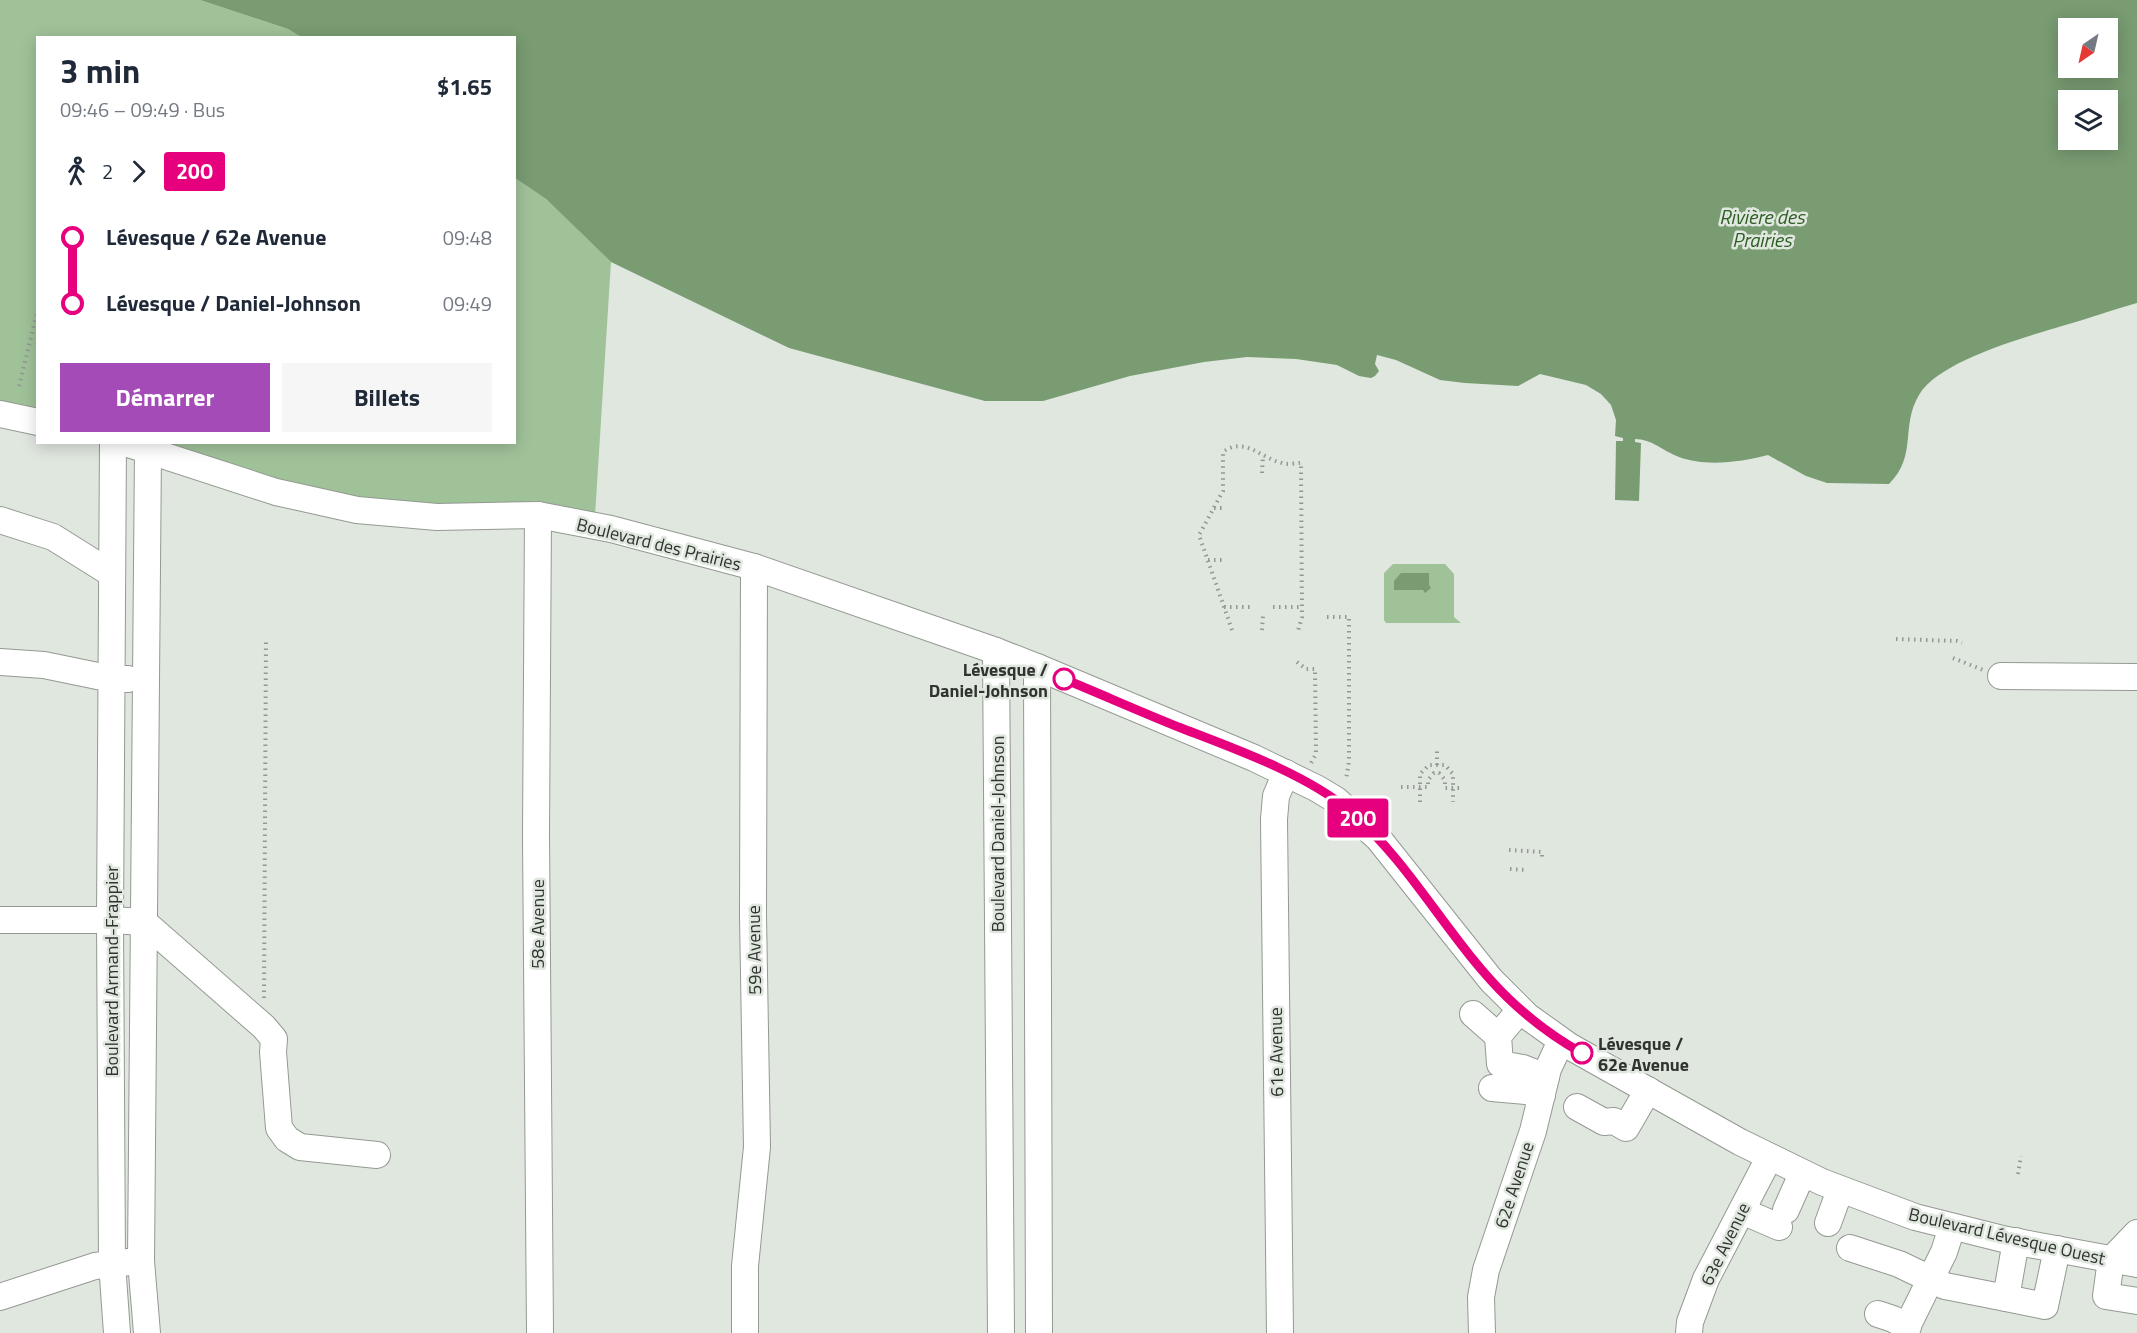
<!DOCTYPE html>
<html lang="fr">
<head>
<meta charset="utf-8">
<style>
  body { margin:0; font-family:"Titillium Web",sans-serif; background:#f6f6f7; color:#1f2937; height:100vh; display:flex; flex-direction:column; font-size:22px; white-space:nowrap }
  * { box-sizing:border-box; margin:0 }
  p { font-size:20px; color:#747a83 }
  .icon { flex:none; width:33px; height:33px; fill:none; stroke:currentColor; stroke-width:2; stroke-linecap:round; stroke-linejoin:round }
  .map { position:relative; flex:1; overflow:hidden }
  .panel { position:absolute; left:36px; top:36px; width:480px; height:408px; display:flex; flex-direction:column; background:#fff; border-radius:0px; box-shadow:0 3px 15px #0003 }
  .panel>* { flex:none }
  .badge { padding:0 12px; border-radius:4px; font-size:21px; line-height:39px }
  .needle { width:39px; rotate:214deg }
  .fabs { position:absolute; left:2058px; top:18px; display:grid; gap:12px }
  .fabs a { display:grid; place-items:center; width:60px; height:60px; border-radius:0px; background:#fff; box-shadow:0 3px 15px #0003; font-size:30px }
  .map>.badge { position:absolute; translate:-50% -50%; box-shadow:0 0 0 3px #fff }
  .legs { display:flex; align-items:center; gap:9px; height:66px; padding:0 24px; font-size:20px }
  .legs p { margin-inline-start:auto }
  .summary { display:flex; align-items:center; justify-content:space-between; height:102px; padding:0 24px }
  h1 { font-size:33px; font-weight:700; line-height:45px }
  .primary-button { display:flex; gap:12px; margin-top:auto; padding:12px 24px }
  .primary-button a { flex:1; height:69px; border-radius:0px; background:#a44bb7; color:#fff; font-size:24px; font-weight:700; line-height:69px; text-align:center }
  .primary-button a+a { background:#f6f6f7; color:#1f2937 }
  ul { padding:0 24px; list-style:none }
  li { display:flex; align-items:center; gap:21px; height:66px; font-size:22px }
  li i { display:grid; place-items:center; width:9px; height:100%; margin:0 8px; background:currentColor }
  li i::after { content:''; width:15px; height:15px; margin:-8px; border:4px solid; border-radius:50%; background:#fff }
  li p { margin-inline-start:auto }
  li:first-child i { background:linear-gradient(#0000 50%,currentColor 0) }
  li:last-child i { background:linear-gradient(currentColor 50%,#0000 0) }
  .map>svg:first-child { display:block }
</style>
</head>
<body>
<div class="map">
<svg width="2137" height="1333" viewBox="0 0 2137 1333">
  <rect width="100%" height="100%" fill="#e0e7df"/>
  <g fill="#a0c299">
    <polygon points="0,0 200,0 288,29 301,37 38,38 37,419 0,408"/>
    <polygon points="515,178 546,199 611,262 595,516 357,510 122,443 514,442"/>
    <polygon points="1393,564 1445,564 1454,574 1454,617 1461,623 1386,623 1384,620 1384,573"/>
  </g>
  <g fill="#799c72" fill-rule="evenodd">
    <path d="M 200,0 L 2137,0 L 2137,303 C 2112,310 2087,319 2062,326 C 2026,337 1938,361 1919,395 C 1900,427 1918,455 1889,484 L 1827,483 L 1806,476 L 1768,455 C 1741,462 1706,467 1679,457 C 1663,451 1652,439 1635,439 L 1635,442 L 1641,443 L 1639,501 L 1615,500 L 1616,441 L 1623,441 L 1623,438 L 1615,436 L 1616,420 L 1611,405 L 1601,394 L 1586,385 L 1540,374 L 1518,386 L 1465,383 L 1440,380 L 1396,360 L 1377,355 L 1375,364 L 1379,371 L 1375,376 L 1371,378 L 1359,376 L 1337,365 L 1296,359 L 1247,357 L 1204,362 L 1130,376 L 1043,401 L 985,401 L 789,348 L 611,262 L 546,199 L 515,178 L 514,38 L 301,37 L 288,29 ZM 2068,28 L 2108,28 L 2108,68 L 2068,68 ZM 2068,100 L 2108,100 L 2108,140 L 2068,140 Z"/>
    <polygon points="1401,573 1429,573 1429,585 1431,588 1425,593 1423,590 1394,590 1394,581"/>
  </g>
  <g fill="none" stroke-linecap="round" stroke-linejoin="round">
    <defs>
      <g id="minor">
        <polyline points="0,414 38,422"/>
        <polyline points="113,442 110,920 112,1263 117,1333"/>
        <polyline points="122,442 276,492 357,510 437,517 538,515 611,529 754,567 996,651 1037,667 1254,758 1316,788 1336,800 1378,838 1491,980 1527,1016 1569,1046 1740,1142 1822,1182 1915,1217 2007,1240 2137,1264"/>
        <polyline points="538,515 536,835 540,1333"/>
        <polyline points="0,520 53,537 112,574"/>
        <polyline points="996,651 1001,1333"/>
        <polyline points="0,662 44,665 112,679 128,679"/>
        <polyline points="1037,667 1039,1333"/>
        <polyline points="2001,676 2137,677"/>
        <polyline points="0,920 110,920 144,922 264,1027 274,1039 273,1052 279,1128 287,1139 300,1147 377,1155"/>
        <polyline points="1520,1010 1498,1036 1500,1064 1523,1068 1546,1077"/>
        <polyline points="1473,1014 1498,1036"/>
        <polyline points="1492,1088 1526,1091 1542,1095"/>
        <polyline points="1577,1107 1604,1122 1614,1121 1626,1128 1648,1090"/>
        <polyline points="1786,1210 1802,1174"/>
        <polyline points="1742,1211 1779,1227"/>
        <polyline points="1828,1223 1840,1190"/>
        <polyline points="1850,1248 1899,1264 1945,1286 2006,1298 2016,1241"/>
        <polyline points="2111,1260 2106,1296 2137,1301"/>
        <polyline points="2111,1260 2137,1233"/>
        <polyline points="0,1297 95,1266 129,1262"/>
        <polyline points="2006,1298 2045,1306 2057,1249"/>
        <polyline points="1878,1314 1893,1319 1908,1327"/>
        <polyline points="147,1333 141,1261 148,450"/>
        <polyline points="745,1333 745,1266 757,1147 753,916 754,567"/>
        <polyline points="1280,1333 1274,819 1276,796 1286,773"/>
        <polyline points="1482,1333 1481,1297 1486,1270 1533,1131 1548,1069 1561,1041"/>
        <polyline points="1689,1333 1690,1322 1706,1279 1769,1158"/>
        <polyline points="1904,1333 1944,1252 1952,1227"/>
      </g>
    </defs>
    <use href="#minor" stroke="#939a92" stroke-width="28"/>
    <g stroke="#939893" stroke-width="4" stroke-dasharray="1.5 4.5" stroke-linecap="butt">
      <polyline points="19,386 38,309"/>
      <polyline points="1262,473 1263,455"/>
      <polyline points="1214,508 1226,508"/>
      <polyline points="1208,560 1225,560"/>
      <polyline points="1224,607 1252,607"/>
      <polyline points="1273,607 1301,607"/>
      <polyline points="1327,617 1349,617 1349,761 1346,780"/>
      <path d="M 1232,630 L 1199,535 L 1223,491 L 1223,452 C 1245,436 1260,458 1282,463 C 1288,465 1295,463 1301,463 L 1302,617 L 1298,631"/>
      <polyline points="1262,630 1263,615"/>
      <polyline points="1896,639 1957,641 1962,643"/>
      <polyline points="1953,658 1983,670"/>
      <polyline points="1297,662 1306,669 1315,669 1316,754 1311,763"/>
      <polyline points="1437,765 1437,747"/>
      <polyline points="1401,787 1428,787 1428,780 1434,773 1439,773 1445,780 1445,788 1463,788"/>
      <polyline points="1420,802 1420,774 1429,765 1445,765 1453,774 1453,802"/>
      <polyline points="1509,850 1542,852 1542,859"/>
      <polyline points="1510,869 1526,870"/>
      <polyline points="264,998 266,638"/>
      <polyline points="2018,1174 2021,1156"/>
    </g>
    <use href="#minor" stroke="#fff" stroke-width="26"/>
  </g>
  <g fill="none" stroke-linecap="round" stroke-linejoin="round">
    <defs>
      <path id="line-1" d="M 1064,679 C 1103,695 1141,712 1181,728 C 1233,748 1309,775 1351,812 C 1413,866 1450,942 1509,999 C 1531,1020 1555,1038 1582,1053"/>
    </defs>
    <use href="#line-1" stroke="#fff" stroke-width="14"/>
    <use href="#line-1" stroke="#e6007e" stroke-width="9"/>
  </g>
  <g fill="#fff" stroke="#e6007e" stroke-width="3">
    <circle cx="1064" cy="679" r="10"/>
    <circle cx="1582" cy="1053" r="10"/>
  </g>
  <g text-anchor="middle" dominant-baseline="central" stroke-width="5" stroke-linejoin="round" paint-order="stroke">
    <g font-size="18" fill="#303330" stroke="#e0e7df">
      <text transform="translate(659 544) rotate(14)">Boulevard des Prairies</text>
      <text transform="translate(997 834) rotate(-90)">Boulevard Daniel-Johnson</text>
      <text transform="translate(537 924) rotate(-90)">58e Avenue</text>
      <text transform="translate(754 950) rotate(-91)">59e Avenue</text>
      <text transform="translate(111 971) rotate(-90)">Boulevard Armand-Frappier</text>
      <text transform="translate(1276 1052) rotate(-91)">61e Avenue</text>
      <text transform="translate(1514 1185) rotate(-72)">62e Avenue</text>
      <text transform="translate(2007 1236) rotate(13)">Boulevard Lévesque Ouest</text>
      <text transform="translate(1725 1244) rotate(-64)">63e Avenue</text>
    </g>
    <g font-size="18" font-weight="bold" fill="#303330" stroke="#e0e7df" text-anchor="end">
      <text x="1048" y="669">Lévesque /<tspan x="1048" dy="21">Daniel-Johnson</tspan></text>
      <text x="1598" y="1043" text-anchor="start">Lévesque /<tspan x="1598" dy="21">62e Avenue</tspan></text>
    </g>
    <g font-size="20" font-style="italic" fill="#2e5e25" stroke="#e0e7df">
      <text x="1762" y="216">Rivière des<tspan x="1762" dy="23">Prairies</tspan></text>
    </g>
  </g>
</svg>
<div class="fabs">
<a><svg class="needle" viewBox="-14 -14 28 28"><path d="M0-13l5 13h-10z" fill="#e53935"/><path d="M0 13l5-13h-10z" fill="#747a83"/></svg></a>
<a><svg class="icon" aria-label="layers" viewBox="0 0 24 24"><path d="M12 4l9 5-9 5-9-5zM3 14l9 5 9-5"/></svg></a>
</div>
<b class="badge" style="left:1358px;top:818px;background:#e6007e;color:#fff">20O</b>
<section class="panel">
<div class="summary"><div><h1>3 min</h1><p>09:46 – 09:49 · Bus</p></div><b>$1.65</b></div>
<div class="legs"><svg class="icon" aria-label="walk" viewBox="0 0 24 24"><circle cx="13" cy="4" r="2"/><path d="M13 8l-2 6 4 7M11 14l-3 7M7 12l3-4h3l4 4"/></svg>2<svg class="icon" aria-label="forward" viewBox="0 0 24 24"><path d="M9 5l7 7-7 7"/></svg><b class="badge" style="background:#e6007e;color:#fff">20O</b></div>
<ul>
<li><i style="color:#e6007e"></i><b>Lévesque / 62e Avenue</b><p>09:48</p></li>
<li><i style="color:#e6007e"></i><b>Lévesque / Daniel-Johnson</b><p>09:49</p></li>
</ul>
<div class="primary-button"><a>Démarrer</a><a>Billets</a></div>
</section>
</div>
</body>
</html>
